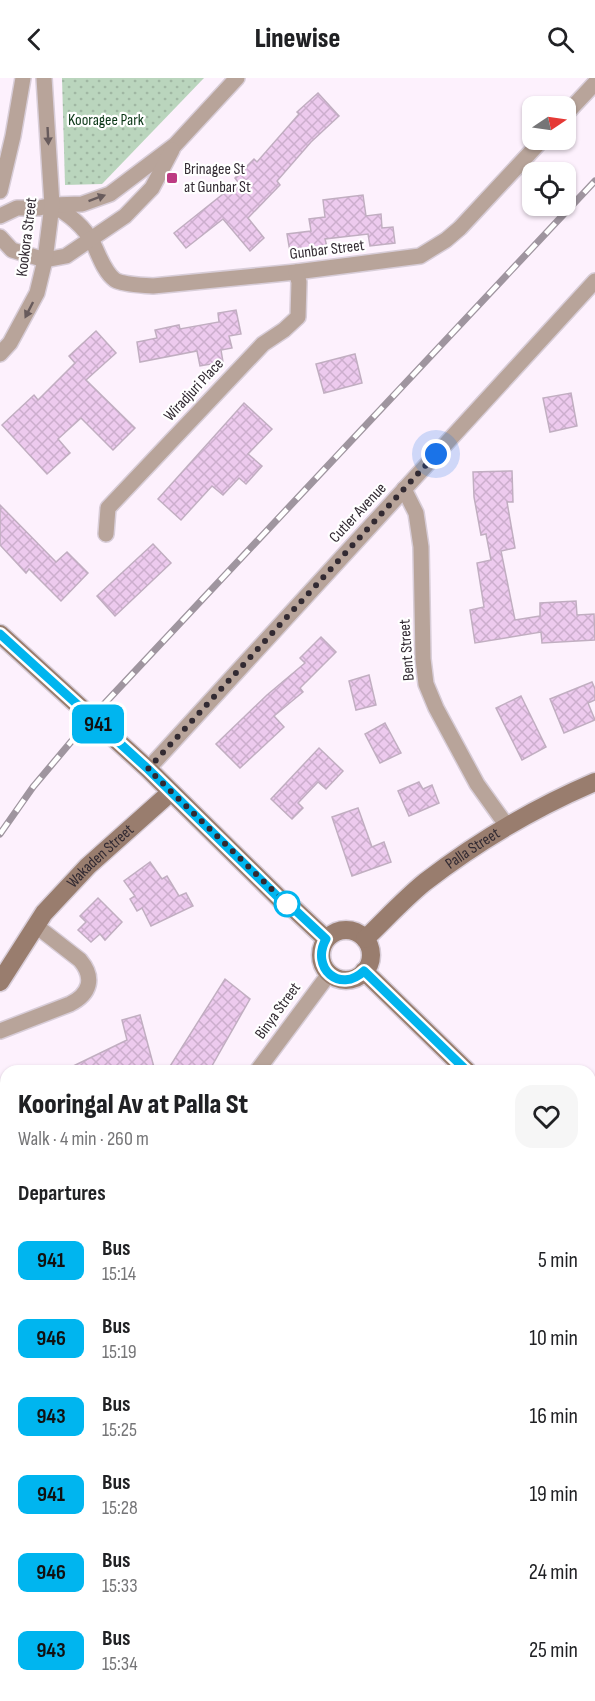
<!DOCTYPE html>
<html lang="en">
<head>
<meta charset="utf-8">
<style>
  body { margin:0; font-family:"Sofia Sans Condensed",sans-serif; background:#f6f6f6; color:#202124; height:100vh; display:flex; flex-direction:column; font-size:22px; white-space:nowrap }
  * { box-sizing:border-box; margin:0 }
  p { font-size:20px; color:#757577 }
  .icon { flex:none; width:33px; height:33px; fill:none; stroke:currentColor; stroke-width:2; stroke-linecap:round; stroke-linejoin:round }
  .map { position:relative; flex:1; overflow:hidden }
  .sheet { position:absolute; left:0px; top:987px; width:596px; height:636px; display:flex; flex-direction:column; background:#fff; border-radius:18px 18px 0 0; box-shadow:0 2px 4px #0004 }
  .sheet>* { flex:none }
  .badge { padding:0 12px; border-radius:9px; font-size:21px; line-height:39px }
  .needle { width:39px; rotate:77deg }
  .tools { position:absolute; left:522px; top:18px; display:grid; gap:12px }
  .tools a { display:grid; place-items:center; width:54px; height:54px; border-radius:12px; background:#fff; box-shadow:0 2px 4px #0004; font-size:30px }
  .you { position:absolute; width:30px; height:30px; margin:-15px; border:4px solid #fff; border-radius:50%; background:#1a73e8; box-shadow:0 0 0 9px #1a73e833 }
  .map>.badge { position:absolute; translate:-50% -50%; box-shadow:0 0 0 3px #fff }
  h2 { padding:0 18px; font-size:22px; line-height:54px }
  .round { display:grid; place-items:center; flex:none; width:63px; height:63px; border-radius:18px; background:#f6f6f6 }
  .headline { display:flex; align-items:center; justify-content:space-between; height:102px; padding:0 18px }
  h1 { font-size:28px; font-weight:800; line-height:45px }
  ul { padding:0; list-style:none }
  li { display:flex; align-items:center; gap:18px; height:78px; padding:0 18px }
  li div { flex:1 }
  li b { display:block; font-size:22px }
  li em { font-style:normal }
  li .badge { min-width:66px; font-weight:700; text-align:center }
  header { display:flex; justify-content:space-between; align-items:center; height:78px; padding:0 18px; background:#fff; font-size:27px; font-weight:800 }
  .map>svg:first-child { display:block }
</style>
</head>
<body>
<header><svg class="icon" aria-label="back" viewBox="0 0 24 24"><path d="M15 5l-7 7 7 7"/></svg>Linewise<svg class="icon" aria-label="search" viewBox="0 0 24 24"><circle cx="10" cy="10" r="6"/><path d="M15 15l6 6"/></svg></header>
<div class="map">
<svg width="595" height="1623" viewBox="0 0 595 1623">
  <defs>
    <pattern id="park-dots" width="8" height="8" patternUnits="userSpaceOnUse" patternTransform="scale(1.5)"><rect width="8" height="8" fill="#bad5bd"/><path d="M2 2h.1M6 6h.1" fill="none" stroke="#a0b7a3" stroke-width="1.8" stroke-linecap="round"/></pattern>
    <pattern id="building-cross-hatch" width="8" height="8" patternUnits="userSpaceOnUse" patternTransform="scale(1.5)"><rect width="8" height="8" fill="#edcaee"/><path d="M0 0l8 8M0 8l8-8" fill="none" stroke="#ccaecd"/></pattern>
  </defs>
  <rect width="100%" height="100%" fill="#fdf1fd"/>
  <polygon fill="#f1e7fb" points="0,1385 6,1385 6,1617 119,1617 103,1623 0,1623"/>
  <polygon fill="#f9dff9" points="595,1201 595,1560 590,1550 590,1210"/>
  <polygon fill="url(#park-dots)" points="62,0 204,0 102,106 65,107"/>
  <g fill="url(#building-cross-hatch)" stroke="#c1aec1" stroke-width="1.5">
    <polygon points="318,15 339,38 311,64 277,103 280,107 248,140 264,160 250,173 223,141 186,170 174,155 238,104 235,100 254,81 257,84 299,36 297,34"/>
    <polygon points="363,117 366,138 381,136 382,150 393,149 395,165 370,168 368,156 325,161 327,169 290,174 287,156 311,153 309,141 325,139 323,122"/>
    <polygon points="236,232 241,256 229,258 232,270 221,272 223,284 200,288 197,273 140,284 137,264 157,260 155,252 179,247 180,251 219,244 218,235"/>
    <polygon points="96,253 116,275 86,302 135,350 113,372 81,340 58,361 70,375 47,396 2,347 34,317 38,322 75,285 69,278"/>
    <polygon points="355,276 362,305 324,315 316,286"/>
    <polygon points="571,315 577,348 550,354 543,320"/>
    <polygon points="244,325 272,351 248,376 262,388 246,406 239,400 223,417 212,408 181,442 158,421"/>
    <polygon points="512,393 513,424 507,424 515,470 501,473 515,542 540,538 540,525 576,523 577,537 594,536 595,562 542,565 541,554 475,565 470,532 484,529 477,485 491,482 486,456 481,457 474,419 473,394"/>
    <polygon points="0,427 56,484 67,474 88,495 61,523 29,491 26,495 0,467"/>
    <polygon points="153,466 171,485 115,538 97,518"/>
    <polygon points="321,559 336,574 300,610 303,614 274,638 284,649 240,690 216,666 267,617 305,585 300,580"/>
    <polygon points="369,597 376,627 356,632 349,603"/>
    <polygon points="592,604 595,611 595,622 588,625 595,642 564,655 550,621"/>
    <polygon points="521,618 546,669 522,682 496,630"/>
    <polygon points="385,645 401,675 380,685 365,656"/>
    <polygon points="319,670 343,693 326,711 318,704 298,725 303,730 292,741 271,721"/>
    <polygon points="419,704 423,711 432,707 439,725 409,738 398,713"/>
    <polygon points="358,730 372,769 384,764 391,784 352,798 332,739"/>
    <polygon points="150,784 162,801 167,798 179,818 186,815 193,828 151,848 142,830 137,833 130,821 135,818 124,803"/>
    <polygon points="98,820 122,844 105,862 100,856 91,864 78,852 86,844 80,838"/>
    <polygon points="225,901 250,921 209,993 167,993"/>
    <polygon points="140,937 155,993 63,993 127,962 122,942"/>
  </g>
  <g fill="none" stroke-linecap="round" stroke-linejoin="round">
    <defs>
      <g id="lane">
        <polyline points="590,1336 595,1336"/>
        <polyline points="360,1617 363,1623"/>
      </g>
      <g id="street">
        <polyline points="566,36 595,5"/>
        <polyline points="0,113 13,58 23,0"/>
        <path d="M 52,127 C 69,136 83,147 93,165 C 99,177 104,194 115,202 C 124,207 142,207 153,208 L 296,194 L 420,178 L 446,162 L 460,150 L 542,62"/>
        <polyline points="0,138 17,130 39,130 52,127 82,126 110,116 175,67 237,0"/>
        <polyline points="0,159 12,172 45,182 66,178 125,138 152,110 172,72"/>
        <polyline points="0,276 10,265 37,215 45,182 52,127 44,0"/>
        <polyline points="404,411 416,435 421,469 423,581 426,606 436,630 477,706 507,748"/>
        <polyline points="106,456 108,430 263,266 284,252 298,239 299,204 296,194"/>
        <polyline points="148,691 595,203"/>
        <path d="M 0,953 L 70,926 C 90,916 95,900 80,882 L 35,847"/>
        <polyline points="257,993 329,896"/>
        <polyline points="590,1091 595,1086"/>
        <polyline points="187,1617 189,1623"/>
        <polyline points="548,1617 553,1623"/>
      </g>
      <g id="secondary">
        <polyline points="0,556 148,691 280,821 294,831 326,861"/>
        <circle cx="346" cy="877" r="25"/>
        <path id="s1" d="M 365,861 C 385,842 404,821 425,804 C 477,764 534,730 595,704"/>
        <polyline points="364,893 467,993"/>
        <path id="s2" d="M 0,904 L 44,835 L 88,788 L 171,714"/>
      </g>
    </defs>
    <use href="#lane" stroke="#d8cdd8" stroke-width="10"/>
    <use href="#street" stroke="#d8cdd8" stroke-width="18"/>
    <use href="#secondary" stroke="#d8cdd8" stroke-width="21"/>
    <use href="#lane" stroke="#b8a49a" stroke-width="8"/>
    <use href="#street" stroke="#b8a49a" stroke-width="15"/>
    <use href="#secondary" stroke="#997d6e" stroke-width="18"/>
    <defs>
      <polyline id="rail" points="0,756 33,709 91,640 595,103"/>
    </defs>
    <use href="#rail" stroke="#9f959f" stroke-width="7"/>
    <use href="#rail" stroke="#fff" stroke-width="4.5" stroke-dasharray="14" stroke-linecap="butt"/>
  </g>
  <defs><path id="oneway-solid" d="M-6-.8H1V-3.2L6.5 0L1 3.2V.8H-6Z" transform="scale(1.5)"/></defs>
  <g fill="#685b5c">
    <use href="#oneway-solid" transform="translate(48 58) rotate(87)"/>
    <use href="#oneway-solid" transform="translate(97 120) rotate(-20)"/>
    <use href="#oneway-solid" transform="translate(29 232) rotate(117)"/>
  </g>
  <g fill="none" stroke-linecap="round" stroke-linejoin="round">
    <defs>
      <path id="line" d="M 0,556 L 148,691 L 280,821 L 294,831 L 326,861 C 310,890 340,916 364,893 L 467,993"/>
    </defs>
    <use href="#line" stroke="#fff" stroke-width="14"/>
    <use href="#line" stroke="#00b5ef" stroke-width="9"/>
    <polyline stroke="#322a32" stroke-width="6" stroke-dasharray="0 10.8" points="287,826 148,691 436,376"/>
  </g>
  <rect fill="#bd3b83" stroke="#fff" stroke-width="2" x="166" y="94" width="12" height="12" rx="3"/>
  <circle fill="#fff" stroke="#00b5ef" stroke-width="3" cx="287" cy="826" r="12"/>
  <g text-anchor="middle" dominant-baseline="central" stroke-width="4.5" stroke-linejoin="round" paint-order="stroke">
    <g font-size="16" fill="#0b3717" stroke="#fff">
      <text x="106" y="42">Kooragee Park</text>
    </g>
    <g font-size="16" fill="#322a32" stroke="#fff" text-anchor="start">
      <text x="184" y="91">Brinagee St<tspan x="184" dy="18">at Gunbar St</tspan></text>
    </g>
    <g font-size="16" fill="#322a32" stroke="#fff">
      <text transform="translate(27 159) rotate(-83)">Kookora Street</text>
      <text transform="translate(327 172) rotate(-7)">Gunbar Street</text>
      <text transform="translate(194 312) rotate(-47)">Wiradjuri Place</text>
      <text transform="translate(358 435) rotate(-47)">Cutler Avenue</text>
      <text transform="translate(407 572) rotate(-94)">Bent Street</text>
      <text stroke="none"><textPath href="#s1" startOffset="141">Palla Street</textPath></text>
      <text stroke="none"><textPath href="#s2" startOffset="162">Wakaden Street</textPath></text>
      <text transform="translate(278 933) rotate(-54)">Binya Street</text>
    </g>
  </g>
</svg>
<div class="tools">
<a><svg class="needle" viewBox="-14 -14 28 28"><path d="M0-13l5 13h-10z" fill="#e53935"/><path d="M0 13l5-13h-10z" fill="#757577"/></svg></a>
<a><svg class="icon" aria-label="locate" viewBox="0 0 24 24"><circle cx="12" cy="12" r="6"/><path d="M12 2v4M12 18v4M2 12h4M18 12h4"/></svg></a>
</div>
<div class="you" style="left:436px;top:376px"></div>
<b class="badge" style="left:98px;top:646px;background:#00b5ef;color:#111">941</b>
<section class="sheet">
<div class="headline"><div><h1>Kooringal Av at Palla St</h1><p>Walk · 4 min · 260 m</p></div><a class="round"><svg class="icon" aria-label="heart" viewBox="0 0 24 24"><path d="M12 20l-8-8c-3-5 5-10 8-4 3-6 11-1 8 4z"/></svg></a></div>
<h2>Departures</h2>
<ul>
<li><span class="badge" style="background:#00b5ef;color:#111">941</span><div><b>Bus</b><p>15:14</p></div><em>5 min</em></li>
<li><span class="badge" style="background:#00b5ef;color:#111">946</span><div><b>Bus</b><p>15:19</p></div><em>10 min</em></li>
<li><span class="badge" style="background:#00b5ef;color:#111">943</span><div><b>Bus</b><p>15:25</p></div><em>16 min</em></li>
<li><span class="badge" style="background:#00b5ef;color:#111">941</span><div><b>Bus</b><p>15:28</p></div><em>19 min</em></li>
<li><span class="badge" style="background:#00b5ef;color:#111">946</span><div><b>Bus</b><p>15:33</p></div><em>24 min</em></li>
<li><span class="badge" style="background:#00b5ef;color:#111">943</span><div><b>Bus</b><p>15:34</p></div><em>25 min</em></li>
</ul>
</section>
</div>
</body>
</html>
